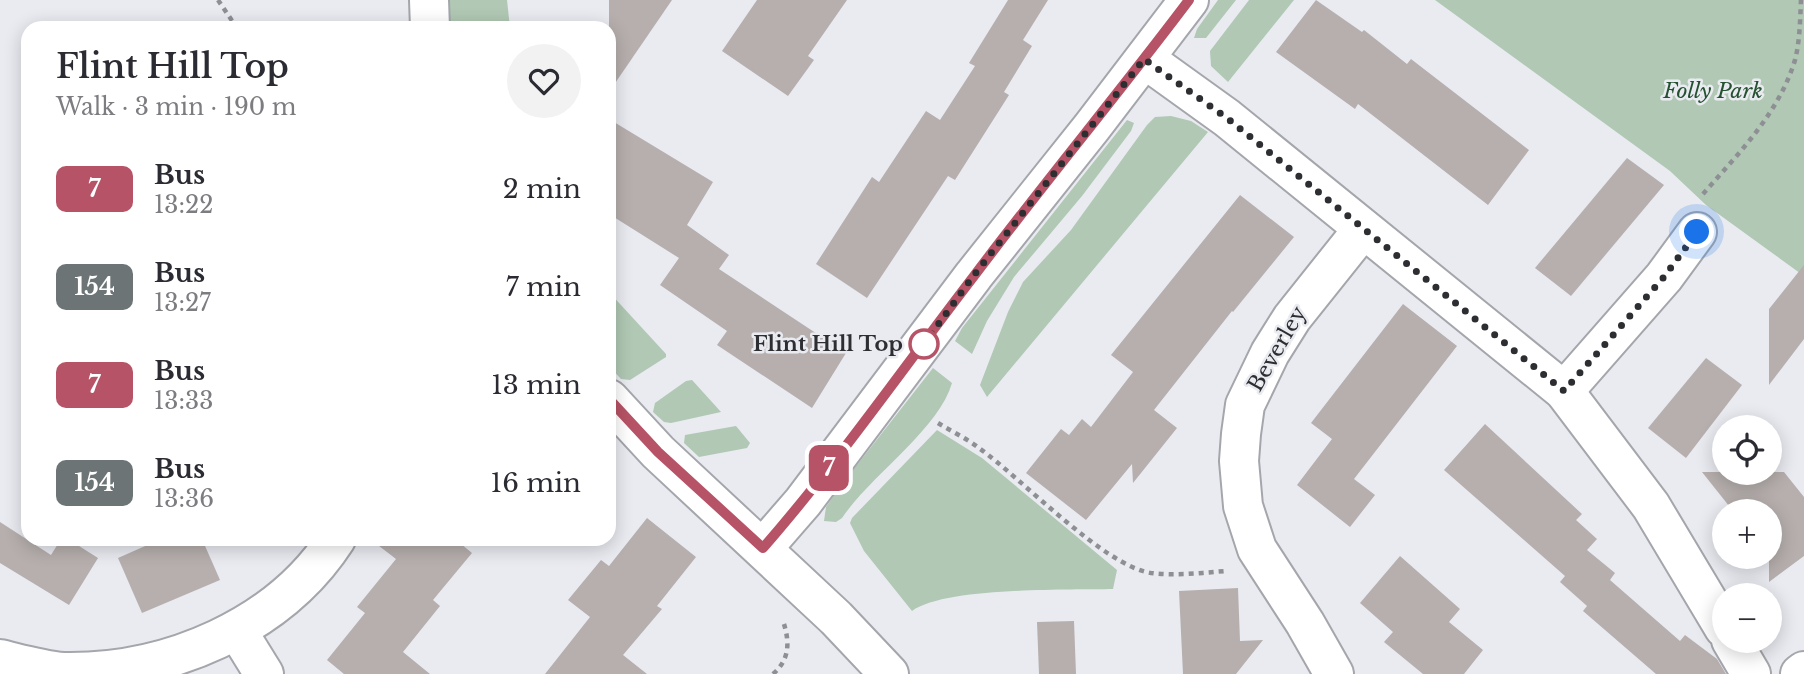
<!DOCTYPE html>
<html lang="en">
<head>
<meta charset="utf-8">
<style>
  body { margin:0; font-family:"Libre Baskerville",serif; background:#f2f2f3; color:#2b2b33; height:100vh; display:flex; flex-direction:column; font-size:26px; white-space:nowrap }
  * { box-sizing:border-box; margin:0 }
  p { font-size:23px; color:#7c7c81 }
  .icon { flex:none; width:38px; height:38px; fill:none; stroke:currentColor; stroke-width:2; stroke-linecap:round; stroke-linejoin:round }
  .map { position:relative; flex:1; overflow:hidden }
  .panel { position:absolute; left:21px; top:21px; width:595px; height:525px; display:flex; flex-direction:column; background:#fff; border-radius:21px; box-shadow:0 4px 18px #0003 }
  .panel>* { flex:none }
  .badge { padding:0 14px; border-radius:10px; font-size:24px; line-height:46px }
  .buttons { position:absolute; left:1712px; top:415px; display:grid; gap:14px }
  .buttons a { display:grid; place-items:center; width:70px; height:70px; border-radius:50%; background:#fff; box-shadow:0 4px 18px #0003; font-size:35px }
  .you { position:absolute; width:35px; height:35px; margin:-18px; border:5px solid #fff; border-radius:50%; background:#1a73e8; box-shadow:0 0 0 10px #1a73e833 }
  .map>.badge { position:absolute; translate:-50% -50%; box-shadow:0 0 0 4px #fff }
  .round { display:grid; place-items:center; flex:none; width:74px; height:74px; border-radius:37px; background:#f2f2f3 }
  .head { display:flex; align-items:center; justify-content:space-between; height:119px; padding:0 35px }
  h1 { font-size:33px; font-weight:600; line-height:52px }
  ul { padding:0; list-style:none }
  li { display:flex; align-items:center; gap:21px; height:98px; padding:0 35px }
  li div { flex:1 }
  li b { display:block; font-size:26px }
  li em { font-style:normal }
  li .badge { min-width:77px; font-weight:700; text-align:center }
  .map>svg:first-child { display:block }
</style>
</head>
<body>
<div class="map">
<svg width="1804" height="674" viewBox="0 0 1804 674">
  <rect width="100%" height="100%" fill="#e9ebf1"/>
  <g fill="#b0c8b4">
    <polygon points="449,0 507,0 510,28 450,28"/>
    <polygon points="1218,0 1236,0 1206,38 1194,38 1197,29"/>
    <polygon points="1249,0 1294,0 1228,82 1211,66 1210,51"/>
    <polygon points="1435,0 1804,0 1804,276 1706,205 1670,171"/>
    <polygon points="1171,116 1191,121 1208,132 987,397 980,385 1008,312 1023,282 1071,230 1147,125 1155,117"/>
    <polygon points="1127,120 1134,123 1131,131 1082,196 1014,277 987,321 972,354 955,341 962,328"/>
    <polygon points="609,292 666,354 666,357 630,380 621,379 609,366"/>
    <path d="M 933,368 L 952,383 C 939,429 870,476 842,518 L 836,522 L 824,521 L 826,507 L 839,488 Z"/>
    <polygon points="692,380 721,412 671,423 664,422 653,412 655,403 686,381"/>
    <polygon points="736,426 750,443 747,448 699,457 684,443 685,435"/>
    <path d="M 937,430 L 982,458 L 1117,570 L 1113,589 C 1068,590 945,587 912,611 L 864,551 L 850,523 L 852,518 Z"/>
  </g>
  <g fill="#b6afae">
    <polygon points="609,0 672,0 609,92"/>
    <polygon points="757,0 847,0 808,56 814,60 788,96 722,51"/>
    <polygon points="1008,0 1048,0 1023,40 1032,46 1004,92 1009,95 955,180 948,176 867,298 816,264 872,177 879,182 926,111 940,120 975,66 969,63"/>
    <polygon points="1316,0 1362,32 1364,30 1407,64 1411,59 1529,150 1488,205 1358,104 1355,109 1276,52"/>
    <polygon points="609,119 713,182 687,225 729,255 719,269 846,353 812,408 717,345 727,331 660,285 679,258 609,214"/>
    <polygon points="1627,158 1664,185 1571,296 1535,268"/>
    <polygon points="1240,195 1294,237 1233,312 1232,311 1154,410 1177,428 1133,483 1132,464 1086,520 1026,473 1061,429 1069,435 1082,419 1091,427 1133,372 1111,355"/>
    <polygon points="1804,265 1804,339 1769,385 1769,309"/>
    <polygon points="1403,304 1457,346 1354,479 1375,495 1350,527 1297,485 1332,439 1311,423"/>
    <polygon points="1706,358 1742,385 1686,458 1648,428"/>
    <polygon points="1485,424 1582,514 1576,520 1597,539 1587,550 1615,573 1610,580 1680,641 1685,635 1717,659 1726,674 1656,674 1583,611 1587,606 1560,582 1565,576 1444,470"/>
    <polygon points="1702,472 1784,472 1804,497 1804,556 1769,582 1769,511 1733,511"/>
    <polygon points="647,518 696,557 657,606 662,609 623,655 647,674 545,674 590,617 568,600 601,560 609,566"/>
    <polygon points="0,522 51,555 61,539 68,539 98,558 69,605 0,563"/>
    <polygon points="161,539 202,539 220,580 142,613 118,558"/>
    <polygon points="370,539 455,539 472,553 433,600 440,606 403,652 430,674 344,674 327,660 365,613 357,607 396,559"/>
    <polygon points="1400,556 1460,609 1449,622 1483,650 1464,674 1423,674 1384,642 1393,632 1360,603"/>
    <polygon points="1238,588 1240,641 1263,640 1236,674 1183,674 1179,591"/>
    <polygon points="1074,621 1076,674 1039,674 1037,622"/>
  </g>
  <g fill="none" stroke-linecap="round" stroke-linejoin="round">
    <defs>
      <g id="minor">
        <polyline points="429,0 430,28"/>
        <polyline points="1145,59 1227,118 1564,391 1651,506 1724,628"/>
        <polyline points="1564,391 1664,277 1697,232"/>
        <polyline points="609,399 658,452 836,618 889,674"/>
        <polyline points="763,548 803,502 974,275 1092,127 1189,0"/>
        <polyline points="238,632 264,674"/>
        <polyline points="1731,640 1751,674"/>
        <path d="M 0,659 C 21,664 42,670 63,672 C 168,674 279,627 336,539"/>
        <polyline points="1334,674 1305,623 1257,549 1243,506 1239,461 1241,434 1245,405 1270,353 1292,318 1363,229"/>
        <polyline points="1800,674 1804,671"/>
      </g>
    </defs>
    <use href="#minor" stroke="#a4a6ac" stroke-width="42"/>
    <g stroke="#8e8f94" stroke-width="4.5" stroke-dasharray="5 5" stroke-linecap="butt">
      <polyline points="218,0 237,28"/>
      <path d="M 1703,194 C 1739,153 1779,113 1795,60 C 1800,41 1800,20 1801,0"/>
      <path d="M 938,423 C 951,431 966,438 979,448 C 1021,478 1104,566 1151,573 C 1175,576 1201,573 1226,571"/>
      <path d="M 773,674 C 789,660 790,644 784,624"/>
    </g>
    <use href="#minor" stroke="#fff" stroke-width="38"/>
  </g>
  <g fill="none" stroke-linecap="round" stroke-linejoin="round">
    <defs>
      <path id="line" d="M 609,399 L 658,452 L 763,548 C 838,462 904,367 974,276 C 1044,183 1119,93 1189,0"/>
    </defs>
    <use href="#line" stroke="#fff" stroke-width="16"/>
    <use href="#line" stroke="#b75366" stroke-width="10"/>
    <polyline stroke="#2d2e31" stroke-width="7" stroke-dasharray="0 12.6" points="924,344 974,275 1144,59 1227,118 1564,391 1664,277 1697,232"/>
  </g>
  <circle fill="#fff" stroke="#b75366" stroke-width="3.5" cx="924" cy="344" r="14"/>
  <g text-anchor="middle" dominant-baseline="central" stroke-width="5" stroke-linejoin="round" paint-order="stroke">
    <g font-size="21" font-style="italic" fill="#24512f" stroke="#e9ebf1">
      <text x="1713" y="91">Folly Park</text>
    </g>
    <g font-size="21" font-weight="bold" fill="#2d2e31" stroke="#e9ebf1" text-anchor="end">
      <text x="903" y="344">Flint Hill Top</text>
    </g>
    <g font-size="21" fill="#2d2e31" stroke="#e9ebf1">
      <text transform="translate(1277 349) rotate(-60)">Beverley</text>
    </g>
  </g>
</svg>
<div class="buttons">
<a><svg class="icon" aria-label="locate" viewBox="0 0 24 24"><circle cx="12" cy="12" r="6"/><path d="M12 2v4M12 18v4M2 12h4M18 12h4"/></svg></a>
<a>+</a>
<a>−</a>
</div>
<div class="you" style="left:1697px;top:232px"></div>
<b class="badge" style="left:829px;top:468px;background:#b75366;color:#fff">7</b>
<section class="panel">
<div class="head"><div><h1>Flint Hill Top</h1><p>Walk · 3 min · 190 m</p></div><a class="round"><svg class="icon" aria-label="heart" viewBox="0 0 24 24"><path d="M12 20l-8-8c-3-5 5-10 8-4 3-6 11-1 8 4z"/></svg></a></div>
<ul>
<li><span class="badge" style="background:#b75366;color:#fff">7</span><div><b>Bus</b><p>13:22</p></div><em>2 min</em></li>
<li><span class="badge" style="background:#6c7476;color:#fff">154</span><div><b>Bus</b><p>13:27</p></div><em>7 min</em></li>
<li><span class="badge" style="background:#b75366;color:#fff">7</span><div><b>Bus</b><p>13:33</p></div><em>13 min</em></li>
<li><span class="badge" style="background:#6c7476;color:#fff">154</span><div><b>Bus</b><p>13:36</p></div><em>16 min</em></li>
</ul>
</section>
</div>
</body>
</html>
